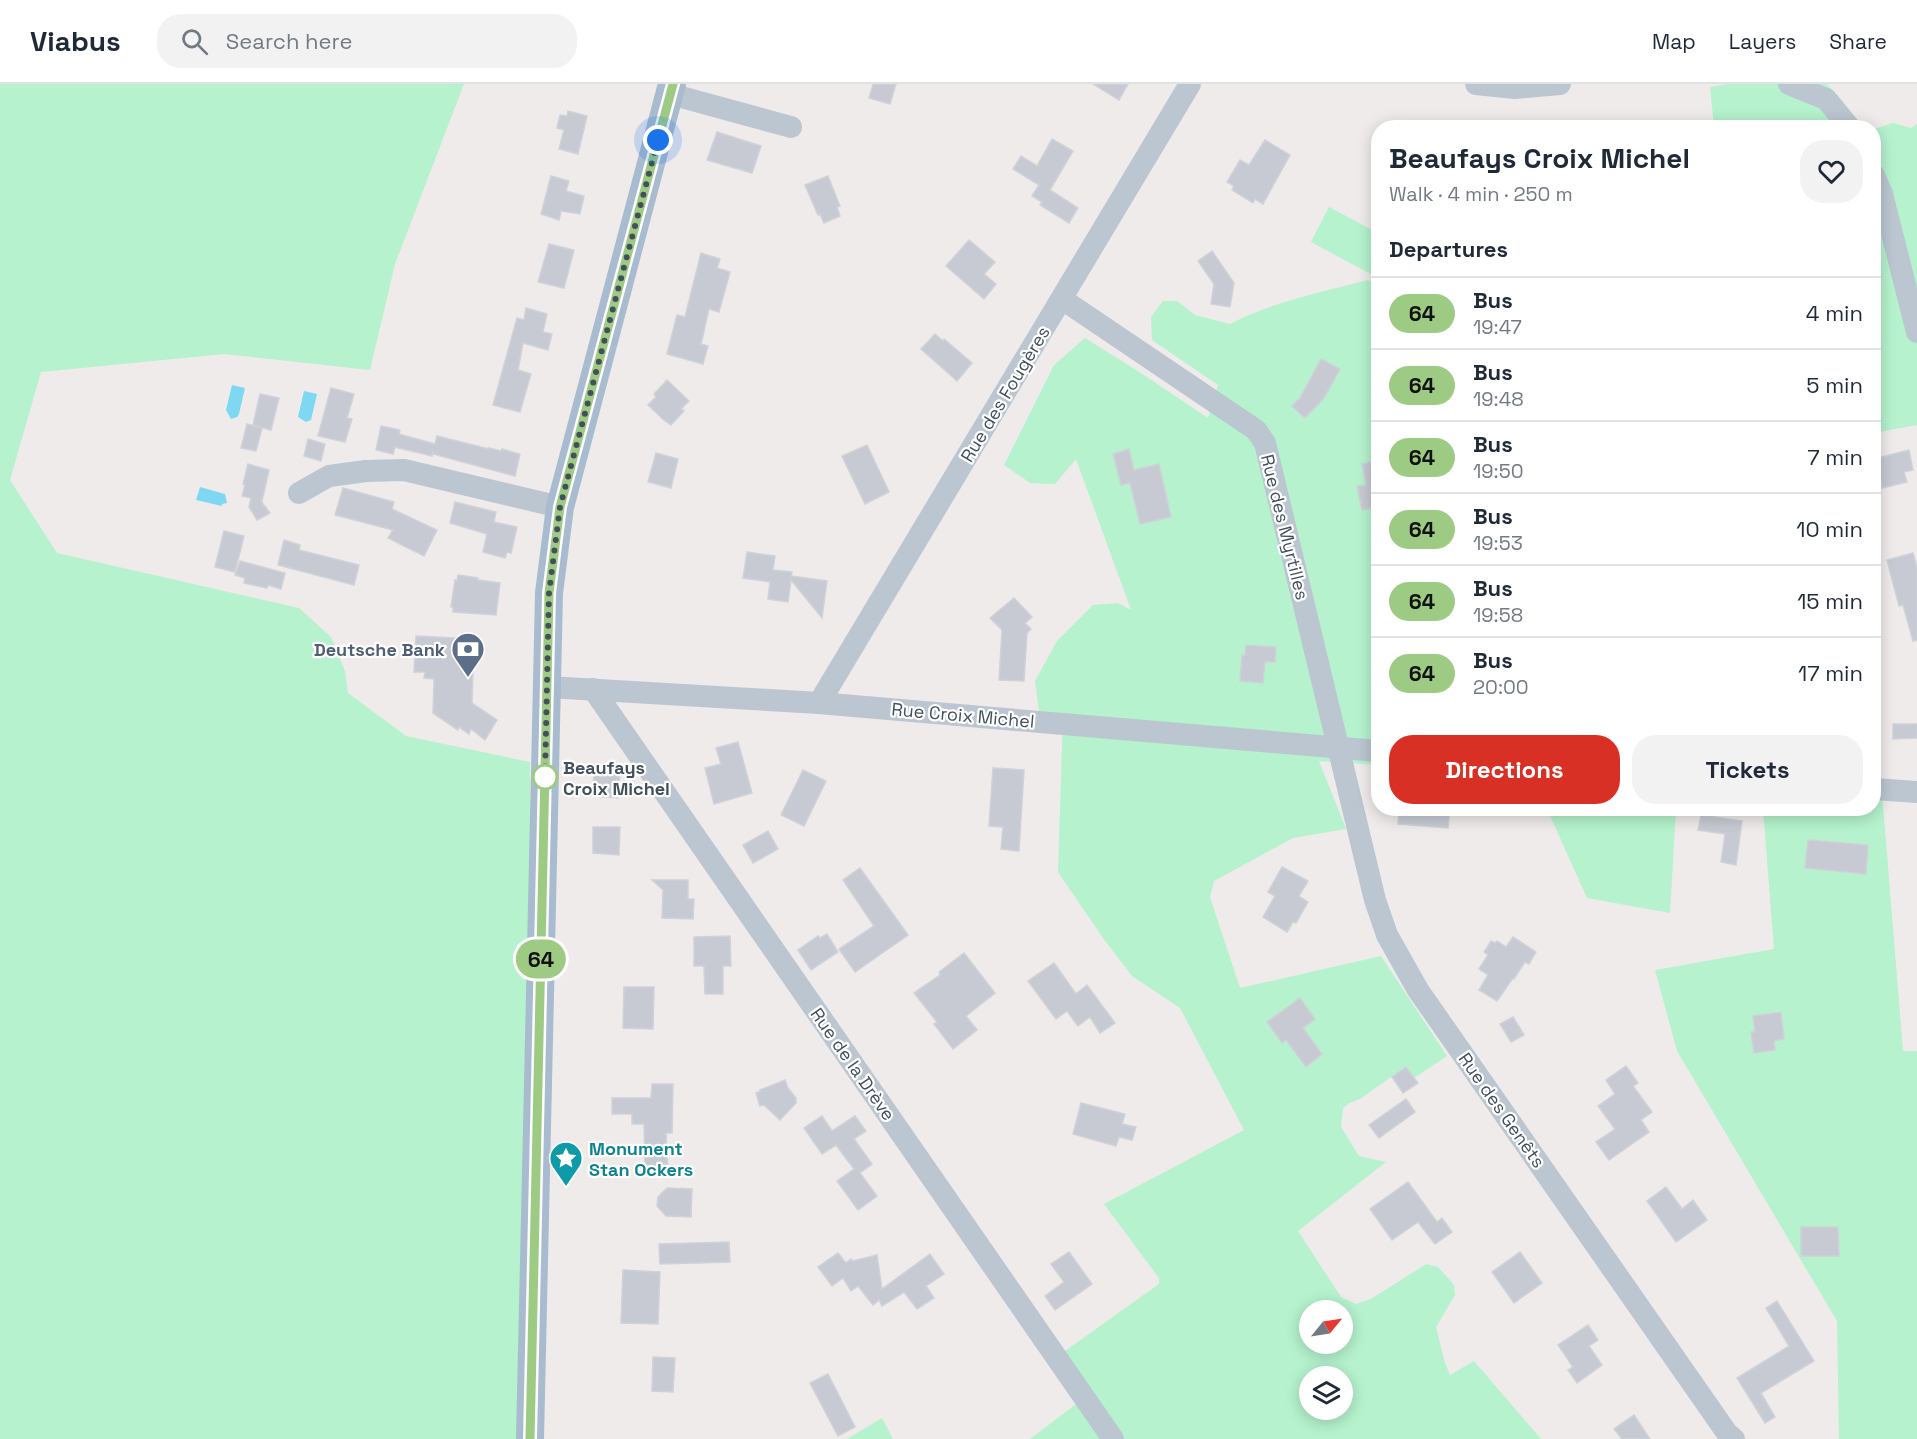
<!DOCTYPE html>
<html lang="en">
<head>
<meta charset="utf-8">
<style>
  body { margin:0; font-family:"Space Grotesk",sans-serif; background:#f2f2f3; color:#1f2937; height:100vh; display:flex; flex-direction:column; font-size:22px; white-space:nowrap }
  * { box-sizing:border-box; margin:0 }
  p { font-size:20px; color:#747a83 }
  .icon { flex:none; width:33px; height:33px; fill:none; stroke:currentColor; stroke-width:2; stroke-linecap:round; stroke-linejoin:round }
  .map { position:relative; flex:1; overflow:hidden }
  .sheet { position:absolute; left:1371px; top:36px; width:510px; height:696px; display:flex; flex-direction:column; background:#fff; border-radius:24px; box-shadow:0 3px 15px #0003 }
  .sheet>* { flex:none }
  .badge { padding:0 12px; border-radius:20px; font-size:21px; line-height:39px }
  .needle { width:39px; rotate:60deg }
  .fabs { position:absolute; left:1299px; top:1216px; display:grid; gap:12px }
  .fabs a { display:grid; place-items:center; width:54px; height:54px; border-radius:50%; background:#fff; box-shadow:0 3px 15px #0003; font-size:30px }
  .you { position:absolute; width:30px; height:30px; margin:-15px; border:4px solid #fff; border-radius:50%; background:#1a73e8; box-shadow:0 0 0 9px #1a73e833 }
  .map>.badge { position:absolute; translate:-50% -50%; box-shadow:0 0 0 3px #fff }
  h2 { padding:0 18px; font-size:22px; line-height:54px }
  .round { display:grid; place-items:center; flex:none; width:63px; height:63px; border-radius:24px; background:#f2f2f3 }
  .summary { display:flex; align-items:center; justify-content:space-between; height:102px; padding:0 18px }
  h1 { font-size:28px; font-weight:700; line-height:45px }
  .cta { display:flex; gap:12px; margin-top:auto; padding:12px 18px }
  .cta a { flex:1; height:69px; border-radius:24px; background:#d93025; color:#fff; font-size:24px; font-weight:700; line-height:69px; text-align:center }
  .cta a+a { background:#f2f2f3; color:#1f2937 }
  ul { padding:0; list-style:none }
  li { display:flex; align-items:center; gap:18px; height:72px; padding:0 18px; border-top:2px solid #e0e1e3 }
  li div { flex:1 }
  li b { display:block; font-size:22px }
  li em { font-style:normal }
  li .badge { min-width:66px; font-weight:700; text-align:center }
  header { display:flex; align-items:center; gap:36px; box-sizing:border-box; height:84px; padding:0 30px; background:#fff; border-bottom:2px solid #e0e1e3 }
  header strong { font-size:28px }
  nav { display:flex; gap:33px; margin-inline-start:auto; font-size:21px }
  .search { width:420px; height:54px; background:#f2f2f3; display:flex; align-items:center; gap:15px; box-sizing:border-box; padding:0 21px; border-radius:24px; color:#747a83; font-size:22px }
  .map>svg:first-child { display:block }
</style>
</head>
<body>
<header>
<strong>Viabus</strong>
<div class="search"><svg class="icon" aria-label="search" viewBox="0 0 24 24"><circle cx="10" cy="10" r="6"/><path d="M15 15l6 6"/></svg>Search here</div>
<nav><a>Map</a><a>Layers</a><a>Share</a></nav>
</header>
<div class="map">
<svg width="1917" height="1355" viewBox="0 0 1917 1355">
  <rect width="100%" height="100%" fill="#efebeb"/>
  <g fill="#b5f2cd" fill-rule="evenodd">
    <polygon points="0,0 464,0 395,180 370,286 224,270 41,288 10,396 57,469 299,524 331,553 345,587 348,609 406,652 530,678 531,882 517,1355 0,1355"/>
    <polygon points="1728,0 1827,0 1840,14 1862,43 1714,43 1710,3"/>
    <polygon points="1893,39 1911,44 1917,40 1917,341 1874,349 1874,45"/>
    <polygon points="1329,123 1378,149 1378,194 1311,158"/>
    <path d="M 1368,196 L 1378,201 L 1378,681 L 1319,677 L 1346,745 L 1293,754 L 1214,797 L 1210,813 L 1240,904 L 1381,872 L 1447,972 L 1414,994 L 1405,983 L 1360,1015 L 1349,1019 L 1343,1024 L 1341,1043 L 1359,1072 L 1386,1078 L 1298,1147 L 1341,1213 L 1356,1220 L 1371,1215 L 1426,1180 L 1438,1183 L 1454,1201 L 1455,1211 L 1436,1243 L 1445,1279 L 1450,1291 L 1474,1277 L 1541,1355 L 1030,1355 L 1080,1317 L 1065,1267 L 1159,1200 L 1159,1194 L 1104,1120 L 1244,1046 L 1180,924 L 1132,892 L 1103,854 L 1058,788 L 1063,630 L 1039,627 L 1035,597 L 1057,557 L 1093,521 L 1118,519 L 1131,526 L 1076,375 L 1055,400 L 1030,399 L 1004,381 L 1054,281 L 1085,254 L 1141,289 L 1208,334 L 1218,301 L 1152,256 L 1151,233 L 1163,217 L 1177,217 L 1195,231 L 1230,240 C 1273,218 1321,208 1368,196 ZM 1310,1227 L 1342,1227 L 1342,1260 L 1310,1260 ZM 1310,1293 L 1342,1293 L 1342,1326 L 1310,1326 Z"/>
    <polygon points="1874,554 1881,592 1874,592"/>
    <polygon points="1874,695 1881,696 1903,967 1917,967 1917,1355 1839,1355 1837,1237 1677,967 1655,886 1774,865 1763,725 1874,724"/>
    <polygon points="1547,725 1676,725 1670,829 1587,814"/>
    <polygon points="882,1334 893,1355 847,1355"/>
  </g>
  <g fill="#7ed8f2">
    <polygon points="232,301 245,304 239,330 237,333 231,335 226,326"/>
    <polygon points="304,307 317,310 311,336 306,338 298,333"/>
    <polygon points="200,403 225,410 227,419 222,420 222,422 196,416"/>
  </g>
  <g fill="#c7cad2" stroke="#cfd2d8" stroke-width="1.5">
    <polygon points="873,0 896,0 890,20 869,14"/>
    <polygon points="1093,0 1128,0 1119,16"/>
    <polygon points="568,27 587,32 578,70 559,65 564,46 557,44 560,31 567,32"/>
    <polygon points="717,48 761,62 752,89 707,76"/>
    <polygon points="1052,55 1073,67 1050,106 1078,124 1069,139 1040,121 1042,118 1032,112 1039,101 1013,85 1021,72 1037,82"/>
    <polygon points="1265,56 1290,71 1263,120 1255,115 1253,119 1232,106 1234,102 1227,98 1240,76 1249,81"/>
    <polygon points="551,92 569,97 566,107 584,112 580,130 561,127 559,136 541,130"/>
    <polygon points="828,92 840,122 837,123 840,132 824,139 820,130 818,131 805,101"/>
    <polygon points="969,156 995,178 984,190 996,200 984,215 946,182"/>
    <polygon points="549,160 574,166 564,204 538,198"/>
    <polygon points="1212,167 1234,199 1230,223 1211,220 1214,200 1198,177"/>
    <polygon points="701,169 720,175 717,184 730,188 719,228 709,225 701,260 708,262 703,280 667,270 677,231 685,233"/>
    <polygon points="526,224 547,230 543,248 552,250 548,266 523,259 518,286 531,290 520,328 493,321 517,234 524,236"/>
    <polygon points="935,250 943,257 944,255 972,279 957,297 921,265"/>
    <polygon points="1321,275 1340,285 1324,314 1305,334 1292,322 1300,314"/>
    <polygon points="667,296 689,317 681,325 684,327 671,341 665,337 648,321 656,313 654,310"/>
    <polygon points="331,304 354,310 347,334 352,335 345,358 318,352"/>
    <polygon points="260,310 279,314 271,346 253,341"/>
    <polygon points="247,340 262,344 256,367 241,364"/>
    <polygon points="381,342 400,346 399,350 435,360 437,352 489,365 489,364 501,367 502,365 520,370 515,392 433,370 433,367 432,372 395,363 393,370 376,366"/>
    <polygon points="308,355 325,360 321,377 304,372"/>
    <polygon points="867,361 889,408 865,420 842,372"/>
    <polygon points="1129,365 1134,386 1159,380 1171,433 1140,440 1130,399 1121,401 1113,370"/>
    <polygon points="1909,366 1913,386 1904,388 1907,398 1882,404 1881,397 1874,399 1874,375"/>
    <polygon points="656,369 678,375 671,404 648,398"/>
    <polygon points="1378,376 1378,428 1373,429 1372,424 1362,426 1357,402 1366,401 1362,380"/>
    <polygon points="248,380 269,386 262,417 260,416 270,429 257,436 249,423 251,414 242,412 245,401 243,400"/>
    <polygon points="343,404 394,418 392,425 437,446 424,472 388,454 393,446 335,431"/>
    <polygon points="455,418 496,428 494,438 517,443 511,469 507,468 505,474 483,468 487,450 450,439"/>
    <polygon points="224,447 244,452 235,488 215,483"/>
    <polygon points="284,456 300,461 299,466 359,481 354,501 278,481"/>
    <polygon points="747,468 775,472 773,486 792,488 791,492 827,497 822,534 791,496 788,518 768,515 770,498 743,494"/>
    <polygon points="1913,469 1917,483 1917,556 1913,557 1903,521 1899,522 1887,476"/>
    <polygon points="240,477 285,489 281,505 268,501 267,504 244,499 245,494 235,491"/>
    <polygon points="458,491 478,494 478,496 500,499 496,531 453,528 453,523 451,523 455,496 457,497"/>
    <polygon points="1014,514 1032,533 1025,539 1031,545 1027,549 1024,597 999,596 1002,546 990,534"/>
    <polygon points="416,552 474,555 472,619 497,636 485,656 471,645 469,650 459,643 458,646 433,629 434,595 424,594 425,588 414,588"/>
    <polygon points="1246,561 1276,563 1275,578 1265,578 1263,599 1240,597 1242,571 1245,571"/>
    <polygon points="1893,640 1917,640 1917,654 1893,655"/>
    <polygon points="738,658 752,709 714,720 705,684 721,680 716,664"/>
    <polygon points="594,684 620,685 618,714 593,712"/>
    <polygon points="993,684 1024,686 1019,767 1001,765 1003,743 989,742"/>
    <polygon points="803,686 826,697 804,742 781,731"/>
    <polygon points="1399,724 1450,724 1448,744 1398,740"/>
    <polygon points="1701,731 1742,737 1736,781 1721,778 1725,750 1698,746"/>
    <polygon points="593,743 620,743 619,771 593,769"/>
    <polygon points="768,747 778,765 753,779 743,761"/>
    <polygon points="1808,756 1868,761 1866,790 1805,784"/>
    <polygon points="1282,783 1308,797 1299,812 1308,818 1296,839 1293,838 1287,848 1263,833 1275,812 1268,808"/>
    <polygon points="860,784 908,851 855,888 839,865 874,842 843,796"/>
    <polygon points="652,796 688,796 688,815 694,815 693,835 662,834 663,806"/>
    <polygon points="827,850 838,868 811,886 798,866 818,852 820,854"/>
    <polygon points="730,852 731,882 723,882 723,910 705,910 704,882 694,882 694,853"/>
    <polygon points="1513,853 1536,868 1529,880 1525,878 1514,895 1513,894 1497,917 1479,906 1488,891 1479,885 1488,871 1484,868 1491,857 1495,859 1497,857 1506,863"/>
    <polygon points="964,869 995,909 966,932 977,946 953,965 934,940 937,938 914,909 940,891 939,888"/>
    <polygon points="1054,879 1076,910 1087,901 1115,939 1100,949 1090,933 1078,942 1067,927 1056,935 1028,897"/>
    <polygon points="624,903 654,903 653,945 623,944"/>
    <polygon points="1300,914 1315,935 1303,944 1322,970 1306,983 1286,956 1282,959 1267,938"/>
    <polygon points="1781,928 1784,955 1774,957 1775,966 1754,969 1751,948 1755,948 1753,932"/>
    <polygon points="1513,933 1524,951 1511,958 1500,940"/>
    <polygon points="1626,982 1638,999 1633,1002 1652,1028 1641,1036 1649,1048 1609,1076 1596,1058 1615,1045 1598,1022 1615,1010 1606,996"/>
    <polygon points="1406,983 1418,999 1403,1009 1392,993"/>
    <polygon points="785,996 788,1004 796,1014 796,1019 780,1036 764,1021 760,1022 756,1009 761,1007 760,1006"/>
    <polygon points="652,1000 673,1000 672,1049 666,1049 668,1087 645,1087 644,1040 632,1040 632,1030 612,1030 612,1014 651,1014"/>
    <polygon points="1406,1015 1415,1028 1379,1054 1369,1041"/>
    <polygon points="1081,1019 1125,1030 1122,1040 1136,1043 1132,1056 1119,1053 1116,1062 1073,1050"/>
    <polygon points="822,1032 832,1047 855,1032 866,1047 854,1055 872,1080 860,1089 877,1112 858,1126 837,1097 854,1085 836,1061 822,1070 804,1044"/>
    <polygon points="1408,1098 1437,1138 1442,1134 1452,1148 1435,1160 1418,1138 1392,1156 1370,1125"/>
    <polygon points="1666,1103 1682,1125 1693,1116 1707,1136 1676,1158 1647,1117"/>
    <polygon points="667,1104 692,1105 691,1133 666,1132 657,1122 658,1113"/>
    <polygon points="1801,1143 1838,1143 1839,1172 1801,1172"/>
    <polygon points="729,1158 730,1178 660,1180 659,1160"/>
    <polygon points="1069,1168 1092,1200 1055,1226 1045,1212 1064,1198 1051,1180"/>
    <polygon points="1520,1168 1542,1199 1514,1219 1492,1188"/>
    <polygon points="838,1169 846,1179 851,1175 853,1177 877,1171 882,1205 930,1170 944,1190 926,1202 934,1214 917,1225 904,1208 882,1222 879,1216 873,1221 858,1202 851,1207 843,1194 832,1202 818,1183"/>
    <polygon points="623,1186 660,1188 658,1240 621,1239"/>
    <polygon points="1777,1217 1814,1277 1761,1309 1775,1333 1765,1339 1737,1294 1789,1262 1766,1224"/>
    <polygon points="1588,1241 1598,1256 1589,1262 1602,1281 1577,1299 1568,1286 1573,1283 1558,1261"/>
    <polygon points="653,1273 675,1274 673,1308 652,1307"/>
    <polygon points="828,1290 855,1343 838,1352 810,1299"/>
    <polygon points="1634,1331 1650,1355 1622,1355 1614,1345"/>
  </g>
  <g fill="none" stroke-linecap="round" stroke-linejoin="round">
    <g stroke="#bbc6d0" stroke-width="22">
      <polyline points="1476,0 1515,4 1560,0"/>
      <polyline points="1789,0 1826,15 1850,44"/>
      <polyline points="670,10 791,43"/>
      <polyline points="1874,91 1882,110 1917,248"/>
      <polyline points="1062,215 1256,346 1265,359 1375,816 1387,851 1418,906 1727,1349 1734,1355"/>
      <polyline points="299,409 329,392 366,387 404,386 560,423"/>
      <polyline points="548,603 819,619 1378,667"/>
      <polyline points="593,605 1113,1355"/>
      <polyline points="819,619 1190,0"/>
      <polyline points="1874,705 1917,708"/>
    </g>
    <polyline stroke="#a9bbce" stroke-width="28" points="530,1355 549,509 560,423 672,0"/>
  </g>
  <g fill="none" stroke-linecap="round" stroke-linejoin="round">
    <defs>
      <polyline id="line" points="530,1355 549,509 560,423 673,0"/>
    </defs>
    <use href="#line" stroke="#fff" stroke-width="14"/>
    <use href="#line" stroke="#9ecb84" stroke-width="9"/>
    <polyline stroke="#434f5b" stroke-width="6" stroke-dasharray="0 10.8" points="545,693 549,509 560,423 658,56"/>
  </g>
  <defs>
    <symbol id="bank-pin" viewBox="-11 -11 22 30"><path d="M0 17L-7.5 6A9.5 9.5 0 1 1 7.5 6Z" fill="#5c6f8a" stroke="#fff"/><path d="M-6-4H6V4H-6ZM0-2.3a2.3 2.3 0 1 0 0 4.6a2.3 2.3 0 1 0 0-4.6Z" fill="#fff"/></symbol>
    <symbol id="sight-pin" viewBox="-11 -11 22 30"><path d="M0 17L-7.5 6A9.5 9.5 0 1 1 7.5 6Z" fill="#0f9aa8" stroke="#fff"/><path d="M0-6L1.8-2.2L6-1.7L2.9 1.2L3.7 5.4L0 3.3L-3.7 5.4L-2.9 1.2L-6-1.7L-1.8-2.2Z" fill="#fff"/></symbol>
  </defs>
  <g fill-rule="evenodd">
    <use href="#bank-pin" x="449" y="546" width="38" height="52"/>
    <use href="#sight-pin" x="547" y="1055" width="38" height="52"/>
  </g>
  <circle fill="#fff" stroke="#9ecb84" stroke-width="3" cx="545" cy="693" r="12"/>
  <g text-anchor="middle" dominant-baseline="central" stroke-width="4.5" stroke-linejoin="round" paint-order="stroke">
    <g font-size="18" fill="#434f5b" stroke="#fff">
      <text transform="translate(1005 310) rotate(-59)">Rue des Fougères</text>
      <text transform="translate(1285 443) rotate(76)">Rue des Myrtilles</text>
      <text transform="translate(963 631) rotate(5)">Rue Croix Michel</text>
      <text transform="translate(853 980) rotate(55)">Rue de la Drève</text>
      <text transform="translate(1502 1026) rotate(55)">Rue des Genêts</text>
    </g>
    <g font-size="18" font-weight="bold" fill="#4e5e75" stroke="#fff" text-anchor="end">
      <text x="445" y="565">Deutsche Bank</text>
    </g>
    <g font-size="18" font-weight="bold" fill="#434f5b" stroke="#fff" text-anchor="start">
      <text x="563" y="683">Beaufays<tspan x="563" dy="21">Croix Michel</tspan></text>
    </g>
    <g font-size="18" font-weight="bold" fill="#0d838f" stroke="#fff" text-anchor="start">
      <text x="589" y="1064">Monument<tspan x="589" dy="21">Stan Ockers</tspan></text>
    </g>
  </g>
</svg>
<div class="fabs">
<a><svg class="needle" viewBox="-14 -14 28 28"><path d="M0-13l5 13h-10z" fill="#e53935"/><path d="M0 13l5-13h-10z" fill="#747a83"/></svg></a>
<a><svg class="icon" aria-label="layers" viewBox="0 0 24 24"><path d="M12 4l9 5-9 5-9-5zM3 14l9 5 9-5"/></svg></a>
</div>
<div class="you" style="left:658px;top:56px"></div>
<b class="badge" style="left:541px;top:875px;background:#9ecb84;color:#111">64</b>
<section class="sheet">
<div class="summary"><div><h1>Beaufays Croix Michel</h1><p>Walk · 4 min · 250 m</p></div><a class="round"><svg class="icon" aria-label="heart" viewBox="0 0 24 24"><path d="M12 20l-8-8c-3-5 5-10 8-4 3-6 11-1 8 4z"/></svg></a></div>
<h2>Departures</h2>
<ul>
<li><span class="badge" style="background:#9ecb84;color:#111">64</span><div><b>Bus</b><p>19:47</p></div><em>4 min</em></li>
<li><span class="badge" style="background:#9ecb84;color:#111">64</span><div><b>Bus</b><p>19:48</p></div><em>5 min</em></li>
<li><span class="badge" style="background:#9ecb84;color:#111">64</span><div><b>Bus</b><p>19:50</p></div><em>7 min</em></li>
<li><span class="badge" style="background:#9ecb84;color:#111">64</span><div><b>Bus</b><p>19:53</p></div><em>10 min</em></li>
<li><span class="badge" style="background:#9ecb84;color:#111">64</span><div><b>Bus</b><p>19:58</p></div><em>15 min</em></li>
<li><span class="badge" style="background:#9ecb84;color:#111">64</span><div><b>Bus</b><p>20:00</p></div><em>17 min</em></li>
</ul>
<div class="cta"><a>Directions</a><a>Tickets</a></div>
</section>
</div>
</body>
</html>
